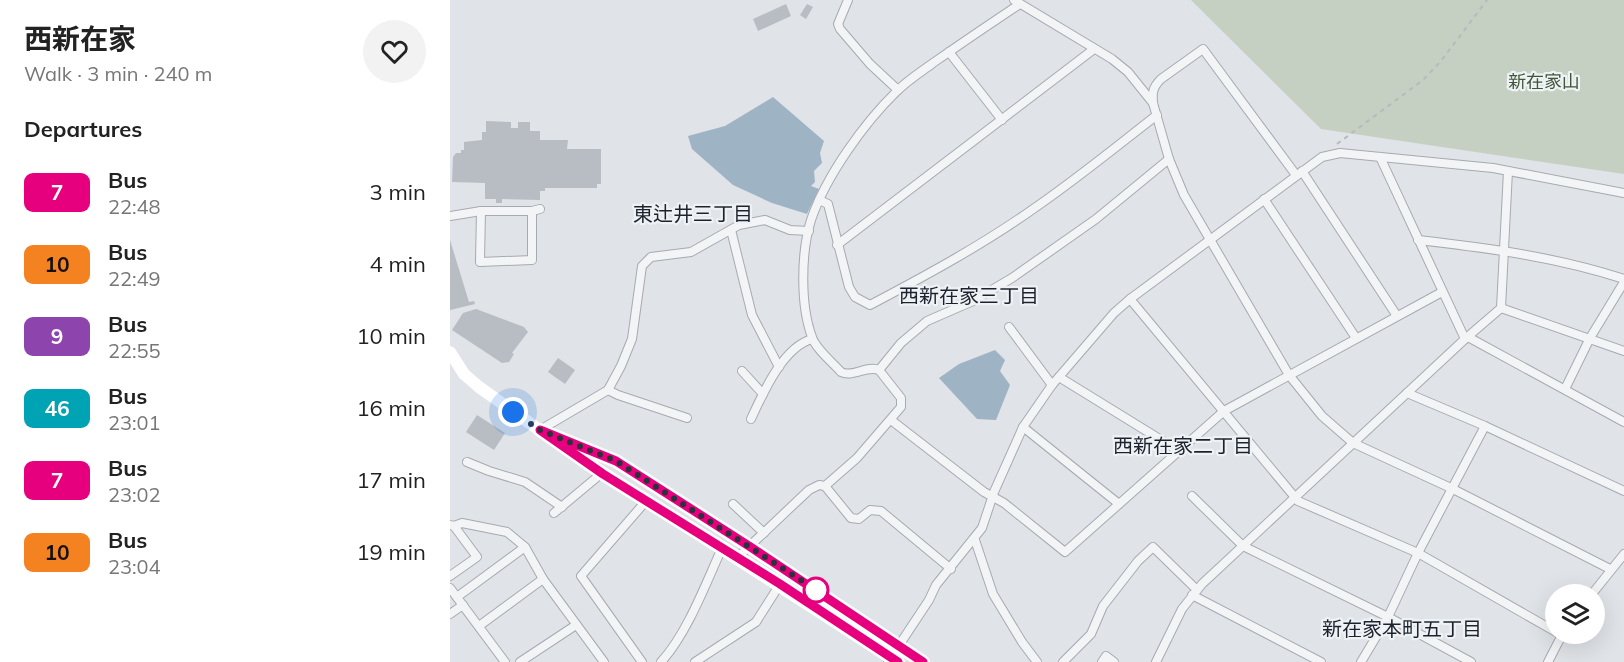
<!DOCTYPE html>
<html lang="en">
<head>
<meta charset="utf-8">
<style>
  body { margin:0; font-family:Mulish,"Noto Sans JP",sans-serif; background:#f2f2f2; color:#222; height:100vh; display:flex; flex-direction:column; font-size:22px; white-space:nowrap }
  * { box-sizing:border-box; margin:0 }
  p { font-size:20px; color:#767676 }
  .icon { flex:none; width:33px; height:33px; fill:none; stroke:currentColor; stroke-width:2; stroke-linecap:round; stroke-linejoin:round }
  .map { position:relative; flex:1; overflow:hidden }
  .details { display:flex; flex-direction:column; background:#fff; width:450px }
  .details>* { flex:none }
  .badge { padding:0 12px; border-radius:9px; font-size:21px; line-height:39px }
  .fabs { position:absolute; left:1095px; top:584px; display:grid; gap:12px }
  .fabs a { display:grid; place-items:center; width:60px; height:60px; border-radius:50%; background:#fff; box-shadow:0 6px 24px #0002; font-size:30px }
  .you { position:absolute; width:30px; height:30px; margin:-15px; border:4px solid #fff; border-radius:50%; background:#1a73e8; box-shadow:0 0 0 9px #1a73e833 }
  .map>.badge { position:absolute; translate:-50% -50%; box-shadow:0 0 0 3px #fff }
  h2 { padding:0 24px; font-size:22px; line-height:54px }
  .round { display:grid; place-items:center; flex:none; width:63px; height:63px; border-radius:32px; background:#f2f2f2 }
  .summary { display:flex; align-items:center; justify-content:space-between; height:102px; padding:0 24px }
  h1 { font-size:28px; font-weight:700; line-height:45px }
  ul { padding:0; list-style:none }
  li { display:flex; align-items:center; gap:18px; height:72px; padding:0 24px }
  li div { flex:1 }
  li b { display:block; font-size:22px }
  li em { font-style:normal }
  li .badge { min-width:66px; font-weight:700; text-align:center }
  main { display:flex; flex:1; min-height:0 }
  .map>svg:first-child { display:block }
</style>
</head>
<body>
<main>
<section class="details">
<div class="summary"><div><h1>西新在家</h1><p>Walk · 3 min · 240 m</p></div><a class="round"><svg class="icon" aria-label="heart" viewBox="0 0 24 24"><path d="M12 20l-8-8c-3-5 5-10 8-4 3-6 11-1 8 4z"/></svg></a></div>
<h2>Departures</h2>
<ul>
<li><span class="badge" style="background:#e6007e;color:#fff">7</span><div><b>Bus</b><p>22:48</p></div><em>3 min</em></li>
<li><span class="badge" style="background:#f58220;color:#111">10</span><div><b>Bus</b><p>22:49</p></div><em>4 min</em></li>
<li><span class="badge" style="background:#8e44ad;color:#fff">9</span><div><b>Bus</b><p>22:55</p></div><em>10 min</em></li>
<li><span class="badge" style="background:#00a3b4;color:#fff">46</span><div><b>Bus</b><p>23:01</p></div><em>16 min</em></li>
<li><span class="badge" style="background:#e6007e;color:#fff">7</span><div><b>Bus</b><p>23:02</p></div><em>17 min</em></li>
<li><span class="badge" style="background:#f58220;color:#111">10</span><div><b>Bus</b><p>23:04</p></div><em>19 min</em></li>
</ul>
</section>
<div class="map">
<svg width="1174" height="662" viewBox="0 0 1174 662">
  <rect width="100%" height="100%" fill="#e0e3e7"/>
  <polygon fill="#c6d0c2" points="741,0 1174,0 1174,174 871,129"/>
  <g fill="#9eb3c4">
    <polygon points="323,97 374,141 370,153 372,163 364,171 365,182 361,186 369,189 357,214 322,203 283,185 242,149 238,136 275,126"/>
    <polygon points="545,350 555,360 550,371 560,385 546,420 527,419 489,378 509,364"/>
  </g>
  <g fill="#b8bdc3">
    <polygon points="336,4 341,16 308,31 303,19"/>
    <polygon points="357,4 363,7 356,19 350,15"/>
    <polygon points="36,121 61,122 61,128 68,128 68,122 80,122 80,131 90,131 90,140 118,140 117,149 151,149 151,184 147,184 147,188 95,188 95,191 90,191 90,200 52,199 52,203 46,203 46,199 35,199 35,183 2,182 3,157 6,153 11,153 11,150 14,150 14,142 32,140 32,132 36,132"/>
    <polygon points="0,240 19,302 24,301 25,304 0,310"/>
    <polygon points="26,309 74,327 78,332 62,353 64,354 59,362 52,363 2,330 13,313"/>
    <polygon points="108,358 125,370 115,384 98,372"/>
    <polygon points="27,415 55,433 44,450 16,432"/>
  </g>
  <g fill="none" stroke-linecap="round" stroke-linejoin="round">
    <defs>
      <g id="street">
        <polyline points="398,0 388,24 390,29 420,64 448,90"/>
        <polyline points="564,0 662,59 678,72 703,103"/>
        <polyline points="499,52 552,120"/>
        <polyline points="930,157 1015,339"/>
        <polyline points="852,171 947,316"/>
        <path d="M 846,175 L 753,49 L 711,79 C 703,87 702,92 703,103 L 719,159 L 734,195 L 839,375 L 872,416 L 903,443 L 1003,489 L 1160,569"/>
        <polyline points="814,199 906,338"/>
        <path d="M 369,200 L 378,204 L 399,287 L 405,297 L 420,305 C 477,275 534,244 586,207 C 628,178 667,146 707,115"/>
        <polyline points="31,211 30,262 82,260 82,211"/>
        <polyline points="0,216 31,211 82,211 90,209"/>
        <polyline points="281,230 302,315 329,367"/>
        <path d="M 968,240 C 1038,248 1107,257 1174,279"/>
        <polyline points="387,245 644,49"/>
        <polyline points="680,299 848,501 968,553 1106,632"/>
        <polyline points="1051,308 1174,351"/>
        <polyline points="559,327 602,385"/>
        <polyline points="1018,337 1174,422"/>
        <polyline points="429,370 451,343 477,321 523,301 562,278 646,219 719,159"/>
        <polyline points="292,371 313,394"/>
        <polyline points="609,377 729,451"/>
        <polyline points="1115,389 1140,338 1174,282"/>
        <polyline points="158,390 168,395 237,418"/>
        <polyline points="957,393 1035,426 1174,491"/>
        <path d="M 301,419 C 313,393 333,347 362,339"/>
        <polyline points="441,420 534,492 554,503 615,552 774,411 992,292"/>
        <polyline points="573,427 669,504"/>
        <polyline points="90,430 158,390 171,366 182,339 192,266 201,257 241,252 289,225 315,220 340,230 359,231"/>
        <polyline points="17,462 39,471 75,482 112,507"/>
        <polyline points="375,486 401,518 409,519 420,510 431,511 501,569"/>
        <polyline points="742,496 793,546 938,617 1021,662"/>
        <polyline points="283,504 314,533"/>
        <polyline points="104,513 152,473"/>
        <polyline points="4,526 12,523 57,532 75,547 93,579 154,662"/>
        <polyline points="525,540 543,594 572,642 587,662"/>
        <path d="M 287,558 L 359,490 L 369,485 L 375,486 L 407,458 L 451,407 L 451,398 L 429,370 C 416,365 403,378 391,372 C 383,363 365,348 362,337 C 350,305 351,252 361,220 C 376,176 414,123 447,91 C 458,80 471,72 483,63 C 512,43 541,23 570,4"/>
        <polyline points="0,576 27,557 4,526 0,525"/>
        <polyline points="0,588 55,662"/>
        <polyline points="1142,594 1174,554"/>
        <polyline points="742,595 871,662"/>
        <polyline points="7,597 75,547"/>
        <polyline points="0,614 13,605"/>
        <polyline points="29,626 93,579"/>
        <polyline points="70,662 126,625"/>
        <polyline points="192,662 131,576 196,501"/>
        <path d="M 211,662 C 237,634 256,583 272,548"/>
        <polyline points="245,662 306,622 330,584"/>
        <polyline points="438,662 479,600 486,585 532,528 544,492 573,427 602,385 664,313 680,299 872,157 890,153 1043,168 1174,193"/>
        <polyline points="613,662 641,634 653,606 688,561 703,547 747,590"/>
        <polyline points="652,662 656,656 664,662"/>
        <polyline points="706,662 732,609 752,584 1015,339 1051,308 1058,171"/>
        <polyline points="911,662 938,617 968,553 1035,426"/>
        <polyline points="1098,662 1113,633"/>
      </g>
    </defs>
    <use href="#street" stroke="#a6aab1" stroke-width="10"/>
    <polyline stroke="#b6babe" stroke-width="2" stroke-dasharray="4.5 4.5" stroke-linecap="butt" points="887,144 973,80 991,61 1037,0"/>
    <use href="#street" stroke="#f2f4f6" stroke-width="8"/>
    <g stroke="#fff" stroke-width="12">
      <polyline points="0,352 14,374 29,387 122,453 447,662"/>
      <polyline points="111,439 166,461 299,546 473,662"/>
    </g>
  </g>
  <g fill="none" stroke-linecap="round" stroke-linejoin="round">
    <defs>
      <polyline id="line" points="448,662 330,584 153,474 90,430 166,461 299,546 473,662"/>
    </defs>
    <use href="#line" stroke="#fff" stroke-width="14"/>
    <use href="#line" stroke="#e6007e" stroke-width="9"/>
    <polyline stroke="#2a323d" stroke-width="6" stroke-dasharray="0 10.8" points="63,412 90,430 166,461 374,595 366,590"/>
  </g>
  <circle fill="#fff" stroke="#e6007e" stroke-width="3" cx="366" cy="590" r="12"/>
  <g text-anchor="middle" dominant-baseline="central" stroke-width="4.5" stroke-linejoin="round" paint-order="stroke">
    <g font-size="18" fill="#415739" stroke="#eff2f5">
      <text x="1094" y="81">新在家山</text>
    </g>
    <g font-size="20" fill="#1c232e" stroke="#eff2f5">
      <text x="243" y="213">東辻井三丁目</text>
      <text x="519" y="295">西新在家三丁目</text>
      <text x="733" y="445">西新在家二丁目</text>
      <text x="952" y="628">新在家本町五丁目</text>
    </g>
  </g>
</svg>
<div class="fabs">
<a><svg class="icon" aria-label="layers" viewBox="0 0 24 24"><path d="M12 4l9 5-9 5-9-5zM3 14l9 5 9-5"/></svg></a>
</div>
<div class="you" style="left:63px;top:412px"></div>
</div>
</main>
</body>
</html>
